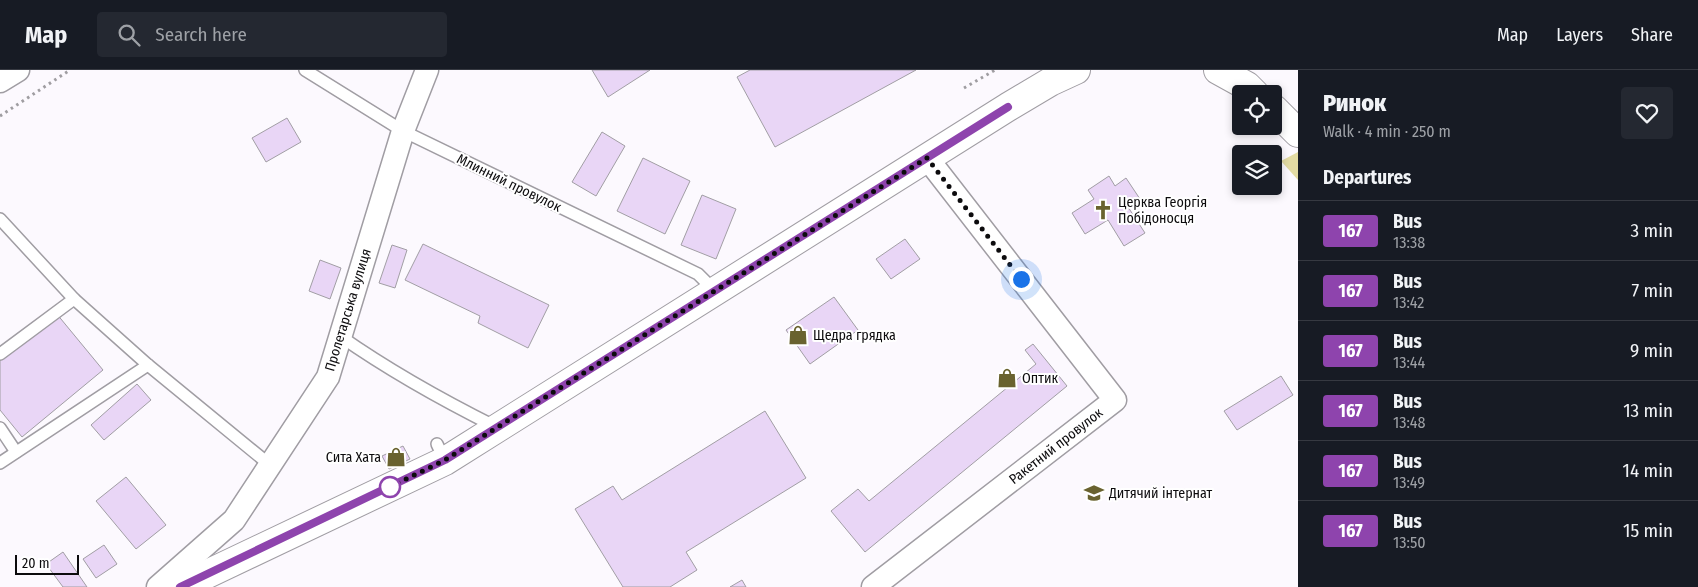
<!DOCTYPE html>
<html lang="en">
<head>
<meta charset="utf-8">
<style>
  body { margin:0; font-family:"Fira Sans Condensed",sans-serif; background:#242831; color:#f1f3f6; height:100vh; display:flex; flex-direction:column; font-size:19px; white-space:nowrap }
  * { box-sizing:border-box; margin:0 }
  p { font-size:16px; color:#9ea1a6 }
  .icon { flex:none; width:28px; height:28px; fill:none; stroke:currentColor; stroke-width:2; stroke-linecap:round; stroke-linejoin:round }
  .map { position:relative; flex:1; overflow:hidden }
  .sheet { display:flex; flex-direction:column; background:#171b24; width:400px }
  .sheet>* { flex:none }
  .badge { padding:0 10px; border-radius:4px; font-size:18px; line-height:32px }
  .fabs { position:absolute; left:1232px; top:15px; display:grid; gap:10px }
  .fabs a { display:grid; place-items:center; width:50px; height:50px; border-radius:5px; background:#171b24; box-shadow:0 2px 8px #0003; font-size:25px }
  .scale { position:absolute; left:15px; bottom:12px; width:64px; box-sizing:border-box; padding-left:5px; border:2px solid #0c0b0d; border-top:0; font-size:14px; line-height:18px; white-space:nowrap; color:#0c0b0d; -webkit-text-stroke:4px #fff; paint-order:stroke }
  .you { position:absolute; width:25px; height:25px; margin:-12px; border:4px solid #fff; border-radius:50%; background:#1a73e8; box-shadow:0 0 0 8px #1a73e833 }
  .map>.badge { position:absolute; translate:-50% -50%; box-shadow:0 0 0 2px #fff }
  h2 { padding:0 25px; font-size:19px; line-height:45px }
  .round { display:grid; place-items:center; flex:none; width:52px; height:52px; border-radius:5px; background:#242831 }
  .summary { display:flex; align-items:center; justify-content:space-between; height:85px; padding:0 25px }
  h1 { font-size:24px; font-weight:800; line-height:38px }
  ul { padding:0; list-style:none }
  li { display:flex; align-items:center; gap:15px; height:60px; padding:0 25px; border-top:1px solid #363941 }
  li div { flex:1 }
  li b { display:block; font-size:19px }
  li em { font-style:normal }
  li .badge { min-width:55px; font-weight:700; text-align:center }
  header { display:flex; align-items:center; gap:30px; box-sizing:border-box; height:70px; padding:0 25px; background:#171b24; border-bottom:1px solid #363941 }
  header strong { font-size:24px }
  nav { display:flex; gap:28px; margin-inline-start:auto; font-size:18px }
  .search { width:350px; height:45px; background:#242831; display:flex; align-items:center; gap:12px; box-sizing:border-box; padding:0 18px; border-radius:5px; color:#9ea1a6; font-size:19px }
  main { display:flex; flex:1; min-height:0 }
  .map>svg:first-child { display:block }
</style>
</head>
<body>
<header>
<strong>Map</strong>
<div class="search"><svg class="icon" aria-label="search" viewBox="0 0 24 24"><circle cx="10" cy="10" r="6"/><path d="M15 15l6 6"/></svg>Search here</div>
<nav><a>Map</a><a>Layers</a><a>Share</a></nav>
</header>
<main>
<div class="map">
<svg width="1298" height="517" viewBox="0 0 1298 517">
  <rect width="100%" height="100%" fill="#fcf9fe"/>
  <polygon fill="#e3dba3" points="1298,82 1298,110 1281,91"/>
  <g fill="#e9d6f6" stroke="#a19ea4">
    <polygon points="592,0 650,0 608,27"/>
    <polygon points="750,0 916,0 775,77 737,7"/>
    <polygon points="287,48 301,72 266,92 252,68"/>
    <polygon points="602,62 625,76 596,126 572,112"/>
    <polygon points="643,88 690,111 665,164 617,141"/>
    <polygon points="1109,106 1115,116 1126,108 1140,129 1128,137 1145,163 1124,176 1108,150 1085,164 1072,143 1094,129 1088,120"/>
    <polygon points="702,125 736,139 716,189 681,175"/>
    <polygon points="905,169 920,189 891,209 876,189"/>
    <polygon points="423,174 549,235 528,278 478,253 480,246 405,210"/>
    <polygon points="392,175 407,180 395,218 379,213"/>
    <polygon points="320,190 341,198 330,229 309,221"/>
    <polygon points="834,227 858,260 810,294 786,260"/>
    <polygon points="56,243 103,300 22,367 0,340 0,290"/>
    <polygon points="1033,274 1067,316 865,482 831,441 858,419 869,431 1036,294 1025,280"/>
    <polygon points="1281,306 1293,325 1237,360 1224,341"/>
    <polygon points="137,314 151,330 104,370 91,355"/>
    <polygon points="765,341 806,408 686,482 697,500 670,517 623,517 575,439 613,416 622,430"/>
    <polygon points="403,376 410,389 389,399 382,386"/>
    <polygon points="126,407 166,455 136,479 96,431"/>
    <polygon points="104,475 117,494 96,508 83,489"/>
    <polygon points="63,482 87,517 63,517 46,494"/>
    <polygon points="742,510 746,517 730,517"/>
  </g>
  <g fill="none" stroke-linecap="round" stroke-linejoin="round">
    <defs>
      <g id="service">
        <polyline points="305,0 403,61 698,204 715,221"/>
        <polyline points="0,149 74,229 148,295 270,395"/>
        <path d="M 340,266 C 390,301 442,330 496,357"/>
        <polyline points="0,284 74,229"/>
        <polyline points="0,358 16,382"/>
        <polyline points="437,374 445,391"/>
        <polyline points="0,393 148,295"/>
      </g>
      <g id="minor">
        <polyline points="0,11 18,0"/>
        <polyline points="158,517 234,450 328,307 403,61 427,0"/>
        <polyline points="873,517 1115,330 927,88"/>
      </g>
      <polyline id="tertiary" points="180,517 445,391 1008,37 1050,12 1076,0"/>
      <g id="primary">
        <polyline points="1218,0 1247,16 1255,24"/>
        <polyline points="1274,39 1298,63"/>
      </g>
    </defs>
    <use href="#service" stroke="#a09da3" stroke-width="14"/>
    <use href="#minor" stroke="#a09da3" stroke-width="25"/>
    <use href="#tertiary" stroke="#a09da3" stroke-width="30"/>
    <use href="#primary" stroke="#a09da3" stroke-width="30"/>
    <g stroke="#9f9da1" stroke-width="3" stroke-dasharray="2.5 4" stroke-linecap="butt">
      <polyline points="964,18 995,0"/>
      <polyline points="0,46 70,0"/>
    </g>
    <use href="#service" stroke="#fff" stroke-width="11"/>
    <use href="#minor" stroke="#fff" stroke-width="22"/>
    <use href="#tertiary" stroke="#fff" stroke-width="28"/>
    <use href="#primary" stroke="#fff" stroke-width="28"/>
  </g>
  <g fill="none" stroke-linecap="round" stroke-linejoin="round">
    <defs>
      <polyline id="line" points="180,517 445,390 1008,37"/>
    </defs>
    <use href="#line" stroke="#fff" stroke-width="11"/>
    <use href="#line" stroke="#8e44ad" stroke-width="8"/>
    <polyline stroke="#0c0b0d" stroke-width="5" stroke-dasharray="0 9" points="390,417 445,390 927,88 1021,209"/>
  </g>
  <defs>
    <symbol id="church-bare" viewBox="-9 -9 18 18"><path d="M-1.2-6h2.4v3.5h3.3v2.4h-3.3V6h-2.4V-.1h-3.3v-2.4h3.3Z" fill="#69622f" stroke="#fff" stroke-width="2.5" paint-order="stroke"/></symbol>
    <symbol id="shop-bare" viewBox="-9 -9 18 18"><path d="M-5-2.5h2.3a2.7 3.5 0 0 1 5.4 0H5L5.5 6h-11ZM-1.5-2.5h3a1.5 2.3 0 0 0-3 0Z" fill="#69622f" stroke="#fff" stroke-width="2.5" paint-order="stroke"/></symbol>
    <symbol id="school-bare" viewBox="-9 -9 18 18"><path d="M0-5L7-2L0 1L-7-2ZM-4 1L0 2.5L4 1V4Q0 6-4 4Z" fill="#69622f" stroke="#fff" stroke-width="2.5" paint-order="stroke"/></symbol>
  </defs>
  <g fill-rule="evenodd">
    <use href="#church-bare" x="1089" y="126" width="28" height="28"/>
    <use href="#shop-bare" x="784" y="251" width="28" height="28"/>
    <use href="#shop-bare" x="993" y="294" width="28" height="28"/>
    <use href="#shop-bare" x="382" y="373" width="28" height="28"/>
    <use href="#school-bare" x="1080" y="409" width="28" height="28"/>
  </g>
  <circle fill="#fff" stroke="#8e44ad" stroke-width="2.5" cx="390" cy="417" r="10"/>
  <g text-anchor="middle" dominant-baseline="central" stroke-width="4" stroke-linejoin="round" paint-order="stroke">
    <g font-size="14" fill="#0c0b0d" stroke="#fff">
      <text transform="translate(509 113) rotate(26)">Млинний провулок</text>
      <text transform="translate(348 240) rotate(-73)">Пролетарська вулиця</text>
      <text transform="translate(1056 376) rotate(-38)">Ракетний провулок</text>
    </g>
    <g font-size="14" fill="#0c0b0d" stroke="#fff" text-anchor="start">
      <text x="1118" y="132">Церква Георгія<tspan x="1118" dy="16">Побідоносця</tspan></text>
      <text x="813" y="265">Щедра грядка</text>
      <text x="1022" y="308">Оптик</text>
      <text x="381" y="387" text-anchor="end">Сита Хата</text>
      <text x="1109" y="423">Дитячий інтернат</text>
    </g>
  </g>
</svg>
<div class="fabs">
<a><svg class="icon" aria-label="locate" viewBox="0 0 24 24"><circle cx="12" cy="12" r="6"/><path d="M12 2v4M12 18v4M2 12h4M18 12h4"/></svg></a>
<a><svg class="icon" aria-label="layers" viewBox="0 0 24 24"><path d="M12 4l9 5-9 5-9-5zM3 14l9 5 9-5"/></svg></a>
</div>
<div class="scale">20 m</div>
<div class="you" style="left:1021px;top:209px"></div>
</div>
<section class="sheet">
<div class="summary"><div><h1>Ринок</h1><p>Walk · 4 min · 250 m</p></div><a class="round"><svg class="icon" aria-label="heart" viewBox="0 0 24 24"><path d="M12 20l-8-8c-3-5 5-10 8-4 3-6 11-1 8 4z"/></svg></a></div>
<h2>Departures</h2>
<ul>
<li><span class="badge" style="background:#8e44ad;color:#fff">167</span><div><b>Bus</b><p>13:38</p></div><em>3 min</em></li>
<li><span class="badge" style="background:#8e44ad;color:#fff">167</span><div><b>Bus</b><p>13:42</p></div><em>7 min</em></li>
<li><span class="badge" style="background:#8e44ad;color:#fff">167</span><div><b>Bus</b><p>13:44</p></div><em>9 min</em></li>
<li><span class="badge" style="background:#8e44ad;color:#fff">167</span><div><b>Bus</b><p>13:48</p></div><em>13 min</em></li>
<li><span class="badge" style="background:#8e44ad;color:#fff">167</span><div><b>Bus</b><p>13:49</p></div><em>14 min</em></li>
<li><span class="badge" style="background:#8e44ad;color:#fff">167</span><div><b>Bus</b><p>13:50</p></div><em>15 min</em></li>
</ul>
</section>
</main>
</body>
</html>
